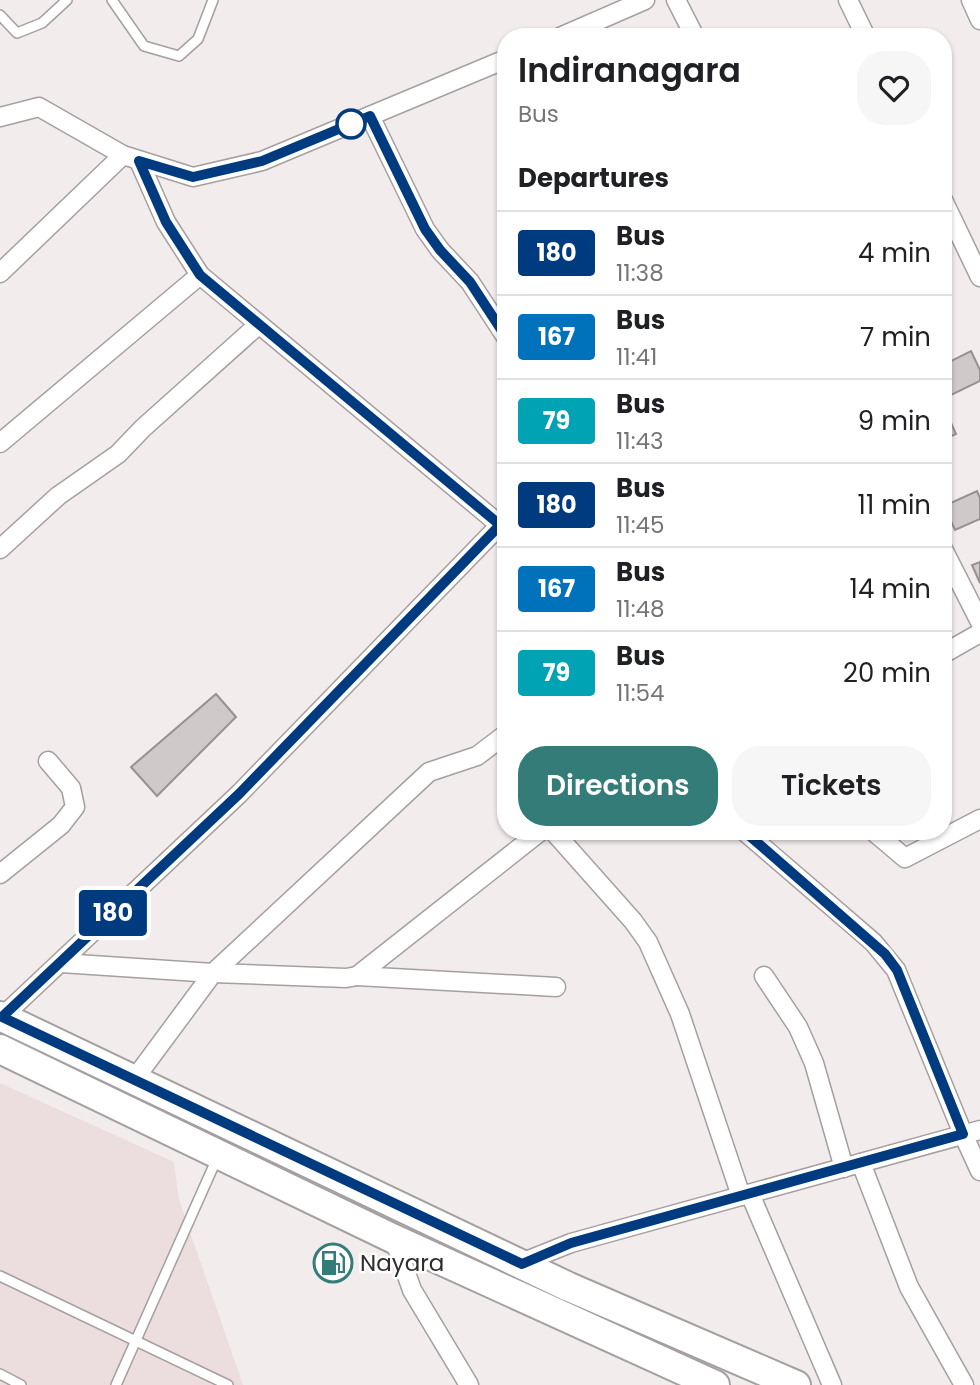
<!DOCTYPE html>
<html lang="en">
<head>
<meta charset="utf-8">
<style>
  body { margin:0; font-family:Poppins,sans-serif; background:#f6f6f6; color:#202124; height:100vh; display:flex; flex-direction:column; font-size:26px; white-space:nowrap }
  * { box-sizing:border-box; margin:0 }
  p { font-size:23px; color:#757577 }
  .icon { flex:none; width:38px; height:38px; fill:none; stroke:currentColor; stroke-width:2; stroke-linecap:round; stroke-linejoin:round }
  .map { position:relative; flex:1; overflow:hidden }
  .panel { position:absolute; left:497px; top:28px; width:455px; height:812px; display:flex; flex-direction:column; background:#fff; border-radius:28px; box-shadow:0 2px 5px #0004 }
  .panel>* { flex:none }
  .badge { padding:0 14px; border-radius:5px; font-size:24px; line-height:46px }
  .map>.badge { position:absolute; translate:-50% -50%; box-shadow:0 0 0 4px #fff }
  h2 { padding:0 21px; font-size:26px; line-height:63px }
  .round { display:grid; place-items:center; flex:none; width:74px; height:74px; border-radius:28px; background:#f6f6f6 }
  .headline { display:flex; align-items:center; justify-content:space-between; height:119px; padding:0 21px }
  h1 { font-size:33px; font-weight:600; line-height:52px }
  .action { display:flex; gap:14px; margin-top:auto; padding:14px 21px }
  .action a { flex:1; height:80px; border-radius:28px; background:#347c78; color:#fff; font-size:28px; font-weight:600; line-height:80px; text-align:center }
  .action a+a { background:#f6f6f6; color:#202124 }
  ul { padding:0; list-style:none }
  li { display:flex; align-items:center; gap:21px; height:84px; padding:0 21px; border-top:2px solid #e0e0e0 }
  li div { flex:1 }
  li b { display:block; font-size:26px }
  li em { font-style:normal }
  li .badge { min-width:77px; font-weight:700; text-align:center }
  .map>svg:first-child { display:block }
</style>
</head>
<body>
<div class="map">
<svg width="980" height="1385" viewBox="0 0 980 1385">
  <rect width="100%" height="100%" fill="#f3eced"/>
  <polygon fill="#ecdddf" points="0,1083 174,1162 179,1200 243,1385 0,1385"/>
  <g fill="#cfc9ca" stroke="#979192" stroke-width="2">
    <polygon points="971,351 980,370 980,381 951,395 943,379 943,365"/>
    <polygon points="943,405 956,434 943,440"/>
    <polygon points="977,491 980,498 980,519 955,530 944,506"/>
    <polygon points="980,562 980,583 972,565"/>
    <polygon points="216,694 236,717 157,796 131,767"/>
  </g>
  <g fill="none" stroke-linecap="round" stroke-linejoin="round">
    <defs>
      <g id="lane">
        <polyline points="112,0 144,46 179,56 198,39 213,0"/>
        <polyline points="0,15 17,33 42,23 67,0"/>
        <polyline points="0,1276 228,1385"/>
        <polyline points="0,1374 21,1385"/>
        <polyline points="116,1385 218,1156"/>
      </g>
      <g id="street">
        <polyline points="676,0 695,37"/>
        <polyline points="848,0 866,37"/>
        <polyline points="971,0 980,20"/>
        <polyline points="560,37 645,0"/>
        <polyline points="370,116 425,229 440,250 470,282 506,337"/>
        <polyline points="0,117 39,107 123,155 193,177 262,161 506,59"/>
        <polyline points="139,161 166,222 200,275 506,530"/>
        <polyline points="943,200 980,277"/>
        <polyline points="0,273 123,155"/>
        <polyline points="0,443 200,275"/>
        <polyline points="0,549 58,496 118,454 143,428 258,325"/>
        <polyline points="943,549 980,622"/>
        <polyline points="943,654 980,633"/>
        <polyline points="553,831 633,921 648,942 680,1014 741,1196"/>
        <polyline points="744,831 873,942 896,970 963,1134 980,1171"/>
        <polyline points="873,831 905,858 980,819"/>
        <polyline points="0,874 61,825 75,807 71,788 48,761"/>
        <polyline points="61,963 213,973 346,978 357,976 541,831"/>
        <polyline points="357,976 556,987"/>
        <polyline points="764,976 798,1027 814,1063 844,1168"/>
        <polyline points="2,1017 239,794 500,525"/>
        <polyline points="133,1081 213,973 429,772 477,756 506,734"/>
        <polyline points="861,1163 909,1287 964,1385"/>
        <polyline points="750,1194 832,1385"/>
        <polyline points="394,1239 412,1290 469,1385"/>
        <polyline points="521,1263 571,1243 980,1130"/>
      </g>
      <g id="primary">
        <polyline points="0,1016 569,1287 796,1385"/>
        <polyline points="0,1049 394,1239 715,1385"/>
      </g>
    </defs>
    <use href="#lane" stroke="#a59fa0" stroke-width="12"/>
    <use href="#street" stroke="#a59fa0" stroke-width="21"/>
    <use href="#primary" stroke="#a59fa0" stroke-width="32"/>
    <use href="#lane" stroke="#fff" stroke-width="9"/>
    <use href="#street" stroke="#fff" stroke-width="18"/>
    <use href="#primary" stroke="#fff" stroke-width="28"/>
  </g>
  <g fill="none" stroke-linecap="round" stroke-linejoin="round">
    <defs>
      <polyline id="line" points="506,337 470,282 440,250 425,229 370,116 262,161 193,177 139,161 166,222 200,275 500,525 239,794 2,1017 522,1264 571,1243 963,1134 897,970 885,954 744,831"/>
    </defs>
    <use href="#line" stroke="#fff" stroke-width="16"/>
    <use href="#line" stroke="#003b80" stroke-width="10"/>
  </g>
  <defs>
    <symbol id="fuel-ring" viewBox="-11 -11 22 22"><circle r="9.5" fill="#fff" stroke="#347c78" stroke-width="1.5"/><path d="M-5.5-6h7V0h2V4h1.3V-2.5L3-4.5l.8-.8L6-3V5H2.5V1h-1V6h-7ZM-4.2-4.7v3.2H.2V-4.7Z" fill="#347c78"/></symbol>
  </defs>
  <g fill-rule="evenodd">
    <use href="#fuel-ring" x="311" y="1241" width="44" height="44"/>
  </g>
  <circle fill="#fff" stroke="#003b80" stroke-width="3.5" cx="351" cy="124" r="14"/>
  <g text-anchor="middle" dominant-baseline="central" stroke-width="5" stroke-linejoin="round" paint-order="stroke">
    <g font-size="23" fill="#302d2e" stroke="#fff" text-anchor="start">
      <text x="360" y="1263">Nayara</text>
    </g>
  </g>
</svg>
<b class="badge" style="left:113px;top:913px;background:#003b80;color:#fff">180</b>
<section class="panel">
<div class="headline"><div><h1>Indiranagara</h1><p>Bus</p></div><a class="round"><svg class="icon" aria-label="heart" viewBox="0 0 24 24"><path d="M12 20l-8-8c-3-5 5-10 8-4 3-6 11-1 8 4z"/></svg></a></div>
<h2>Departures</h2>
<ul>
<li><span class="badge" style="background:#003b80;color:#fff">180</span><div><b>Bus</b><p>11:38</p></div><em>4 min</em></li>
<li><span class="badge" style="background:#0072bc;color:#fff">167</span><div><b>Bus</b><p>11:41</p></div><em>7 min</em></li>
<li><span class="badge" style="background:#00a3b4;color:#fff">79</span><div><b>Bus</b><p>11:43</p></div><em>9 min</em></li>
<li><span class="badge" style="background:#003b80;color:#fff">180</span><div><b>Bus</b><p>11:45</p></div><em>11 min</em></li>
<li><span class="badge" style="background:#0072bc;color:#fff">167</span><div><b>Bus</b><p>11:48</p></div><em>14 min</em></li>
<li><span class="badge" style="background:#00a3b4;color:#fff">79</span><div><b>Bus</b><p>11:54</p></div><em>20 min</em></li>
</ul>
<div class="action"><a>Directions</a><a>Tickets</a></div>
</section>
</div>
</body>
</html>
